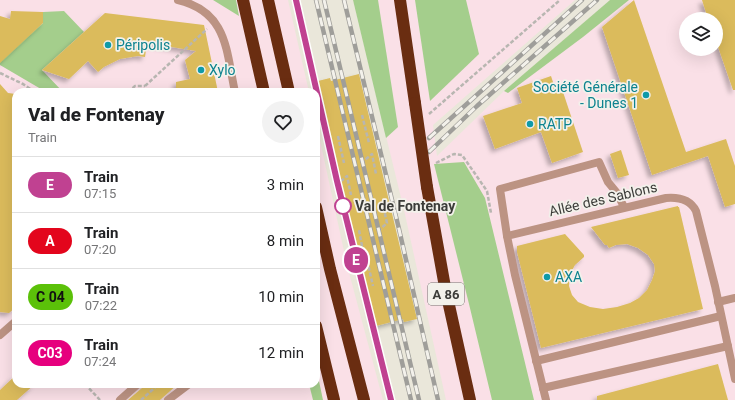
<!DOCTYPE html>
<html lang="en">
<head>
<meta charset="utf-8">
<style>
  body { margin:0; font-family:Roboto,sans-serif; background:#f2f2f2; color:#202124; height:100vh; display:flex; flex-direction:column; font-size:15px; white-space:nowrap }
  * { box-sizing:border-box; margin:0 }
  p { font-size:13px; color:#757577 }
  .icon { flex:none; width:22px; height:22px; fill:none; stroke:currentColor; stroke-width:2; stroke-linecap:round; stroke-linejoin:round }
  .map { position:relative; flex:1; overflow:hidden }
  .details { position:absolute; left:12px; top:88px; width:308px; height:300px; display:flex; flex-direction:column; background:#fff; border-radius:12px; box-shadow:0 4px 16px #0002 }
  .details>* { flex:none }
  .badge { padding:0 8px; border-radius:13px; font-size:14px; line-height:26px }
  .tools { position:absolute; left:679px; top:12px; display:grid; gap:8px }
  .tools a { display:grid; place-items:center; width:44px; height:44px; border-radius:50%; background:#fff; box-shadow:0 4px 16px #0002; font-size:20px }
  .map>.badge { position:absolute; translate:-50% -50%; box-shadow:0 0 0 2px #fff }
  .round { display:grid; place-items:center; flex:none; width:42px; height:42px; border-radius:21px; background:#f2f2f2 }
  .overview { display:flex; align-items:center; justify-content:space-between; height:68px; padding:0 16px }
  h1 { font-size:19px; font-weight:800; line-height:30px }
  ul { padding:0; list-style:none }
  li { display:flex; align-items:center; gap:12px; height:56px; padding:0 16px; border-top:1px solid #e0e0e0 }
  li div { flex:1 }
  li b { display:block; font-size:15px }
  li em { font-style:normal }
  li .badge { min-width:44px; font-weight:700; text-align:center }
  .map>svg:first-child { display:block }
</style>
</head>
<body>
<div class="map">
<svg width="735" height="400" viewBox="0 0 735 400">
  <defs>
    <filter id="shadow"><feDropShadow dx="-3.5" dy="3.5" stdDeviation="2" flood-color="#0004"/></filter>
  </defs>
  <rect width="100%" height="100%" fill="#f3f1eb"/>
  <path fill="#fae0e7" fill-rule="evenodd" d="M 0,0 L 735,0 L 735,400 L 0,400 ZM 686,19 L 716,19 L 716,49 L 686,49 ZM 16,92 L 316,92 L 316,384 L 16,384 Z"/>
  <g fill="#eae7da">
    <polygon points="288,0 353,0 404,210 446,400 383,400 347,265 316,122 316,92 309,92"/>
    <polygon points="575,0 610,0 504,91 437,156 433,125"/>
  </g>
  <g fill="#a4ce8c">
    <polygon points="213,0 236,0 239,16"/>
    <polygon points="353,0 378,0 398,127 386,138"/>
    <polygon points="415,0 466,0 479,54 430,101"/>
    <polygon points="610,0 629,0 583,37 508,93 504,91"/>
    <polygon points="64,11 84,32 42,70 63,92 46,92 0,65 0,61 43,23 43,12"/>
    <polygon points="464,162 485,198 534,400 492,400 469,304 434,164"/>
    <polygon points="316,367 323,400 313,400 309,384 316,384"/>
  </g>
  <g fill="#dbbb5c" filter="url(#shadow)">
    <polygon points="634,0 686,152 726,139 735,166 735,204 725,207 708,156 652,175 602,27"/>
    <polygon points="702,0 735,0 735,90 733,90 716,41 716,19 708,19"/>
    <polygon points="11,11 43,12 43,23 0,63 0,16 10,19"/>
    <polygon points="105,13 204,25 218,92 176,92 176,82 190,79 185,60 196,51 147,43 145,57 138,56 120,59 104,67 98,72 88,61 69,79 42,70"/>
    <polygon points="359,74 417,319 404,322 403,319 376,326 338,168 318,81 330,78 331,81"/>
    <polygon points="551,76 556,91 562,89 583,152 552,163 541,132 495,149 483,116 522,103 517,88"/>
    <polygon points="0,84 8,93 16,94 16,307 9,313 0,312"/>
    <polygon points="621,150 629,175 618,178 610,154"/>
    <polygon points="678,206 678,207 679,207 703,309 541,348 517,252 517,246 565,234 584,255 584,257 575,265 570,274 569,286 572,295 578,302 590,307 603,309 617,307 630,303 639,298 647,290 652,280 655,271 654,264 648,255 638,248 627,244 616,245 609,248 607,245 605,245 591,227"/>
    <polygon points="718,364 728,400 597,400 597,396"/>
    <polygon points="16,375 16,384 35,384 17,400 0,400 0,390"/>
    <polygon points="143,384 178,384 160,400 128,400 142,388"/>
  </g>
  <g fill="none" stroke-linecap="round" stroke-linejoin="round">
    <g stroke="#b8b6b1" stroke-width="2.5" stroke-dasharray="4 2" stroke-linecap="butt">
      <polyline points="0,73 23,84 35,92"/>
      <polyline points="128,92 135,86 145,86"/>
      <polyline points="144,92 145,86 207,29"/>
      <polyline points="429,114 560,0"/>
      <polyline points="362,115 369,143"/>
      <polyline points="338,136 344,163"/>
      <polyline points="361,163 372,154 376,174"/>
      <polyline points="436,163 454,154 462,155 487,191 491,213"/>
      <polyline points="336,185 347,176 351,195"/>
      <polyline points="378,231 387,223 383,205"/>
      <polyline points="353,254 362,246 359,230"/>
      <polyline points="366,255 373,286"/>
      <polyline points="85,384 100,400"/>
      <polyline points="141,400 159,384"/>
    </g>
    <g stroke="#bc9383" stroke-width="8">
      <polyline points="507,236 500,189 599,162 608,182 617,193 624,207"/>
      <polyline points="718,302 735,298"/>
      <polyline points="536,361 721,316"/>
      <polyline points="543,388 728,346"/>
      <polyline points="120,400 138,384"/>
    </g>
    <g stroke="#bc9383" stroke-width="8">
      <path d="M 178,0 C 228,12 226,51 235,92"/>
      <polyline points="0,335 16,321"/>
      <polyline points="168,400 189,384"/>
      <path d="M 546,400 L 515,275 L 507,236 L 666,198 C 678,197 690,199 696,211 L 715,286 L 735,379"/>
    </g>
    <g stroke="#6a2d11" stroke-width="12">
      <polyline points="243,0 264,92"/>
      <polyline points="268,0 289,92"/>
      <polyline points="400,0 415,103"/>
      <polyline points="427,187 445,287 470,400"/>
      <polyline points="316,207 330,269 364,400"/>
      <polyline points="316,326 334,400"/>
    </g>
    <defs>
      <g id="rail">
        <polyline points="296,0 337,181 391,400"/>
        <polyline points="316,0 411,400"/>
        <polyline points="324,0 419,400"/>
        <polyline points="344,0 399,229 438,400"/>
        <polyline points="429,138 582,0"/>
        <polyline points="429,152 477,106 597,0"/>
      </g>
    </defs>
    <use href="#rail" stroke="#9f9e9a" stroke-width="4.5"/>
    <use href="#rail" stroke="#f3f1eb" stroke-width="3" stroke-dasharray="9" stroke-linecap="butt"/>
    <polyline stroke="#6a2d11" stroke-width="12" points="415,103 427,187"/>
  </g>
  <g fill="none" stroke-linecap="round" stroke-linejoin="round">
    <defs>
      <polyline id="line" points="296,0 337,181 391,400"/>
    </defs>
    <use href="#line" stroke="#fff" stroke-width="9"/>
    <use href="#line" stroke="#c04191" stroke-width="6"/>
  </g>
  <g fill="#0f9aa8" stroke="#f3f1eb" stroke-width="1.5">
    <circle cx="108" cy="45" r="4"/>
    <circle cx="201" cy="70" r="4"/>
    <circle cx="646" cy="95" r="4"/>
    <circle cx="530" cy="124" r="4"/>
    <circle cx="547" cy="277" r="4"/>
  </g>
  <circle fill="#fff" stroke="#c04191" stroke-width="2" cx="343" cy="206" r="8"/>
  <g text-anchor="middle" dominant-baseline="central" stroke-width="3.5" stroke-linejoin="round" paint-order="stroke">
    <rect fill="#f3f1eb" stroke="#73726e" stroke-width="1" x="428" y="283" width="36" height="22" rx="3"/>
    <g font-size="13" font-weight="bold" fill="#3c3c39">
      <text x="446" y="294">A 86</text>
    </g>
    <g font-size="14" fill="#0d838f" stroke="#f3f1eb" text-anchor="start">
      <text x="116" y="45">Péripolis</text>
      <text x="209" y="70">Xylo</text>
      <text x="638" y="87" text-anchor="end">Société Générale<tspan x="638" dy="16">- Dunes 1</tspan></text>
      <text x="538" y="124">RATP</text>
      <text x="555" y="277">AXA</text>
    </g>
    <g font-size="14" fill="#3c3c39" stroke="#f3f1eb">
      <text transform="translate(603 199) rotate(-13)">Allée des Sablons</text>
    </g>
    <g font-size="14" font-weight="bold" fill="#3c3c39" stroke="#f3f1eb" text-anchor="start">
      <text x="355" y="206">Val de Fontenay</text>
    </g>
  </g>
</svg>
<div class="tools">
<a><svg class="icon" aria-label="layers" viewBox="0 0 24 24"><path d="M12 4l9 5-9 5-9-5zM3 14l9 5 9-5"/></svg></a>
</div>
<b class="badge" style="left:356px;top:260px;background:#c04191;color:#fff">E</b>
<section class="details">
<div class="overview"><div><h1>Val de Fontenay</h1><p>Train</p></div><a class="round"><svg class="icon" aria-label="heart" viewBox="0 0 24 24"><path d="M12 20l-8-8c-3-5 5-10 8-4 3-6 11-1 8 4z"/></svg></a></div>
<ul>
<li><span class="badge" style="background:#c04191;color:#fff">E</span><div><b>Train</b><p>07:15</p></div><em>3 min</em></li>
<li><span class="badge" style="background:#e3051c;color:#fff">A</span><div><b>Train</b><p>07:20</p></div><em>8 min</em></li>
<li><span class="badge" style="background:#5bc109;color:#111">C 04</span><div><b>Train</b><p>07:22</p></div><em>10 min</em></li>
<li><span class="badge" style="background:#e6007e;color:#fff">C03</span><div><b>Train</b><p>07:24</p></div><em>12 min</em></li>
</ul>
</section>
</div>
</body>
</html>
